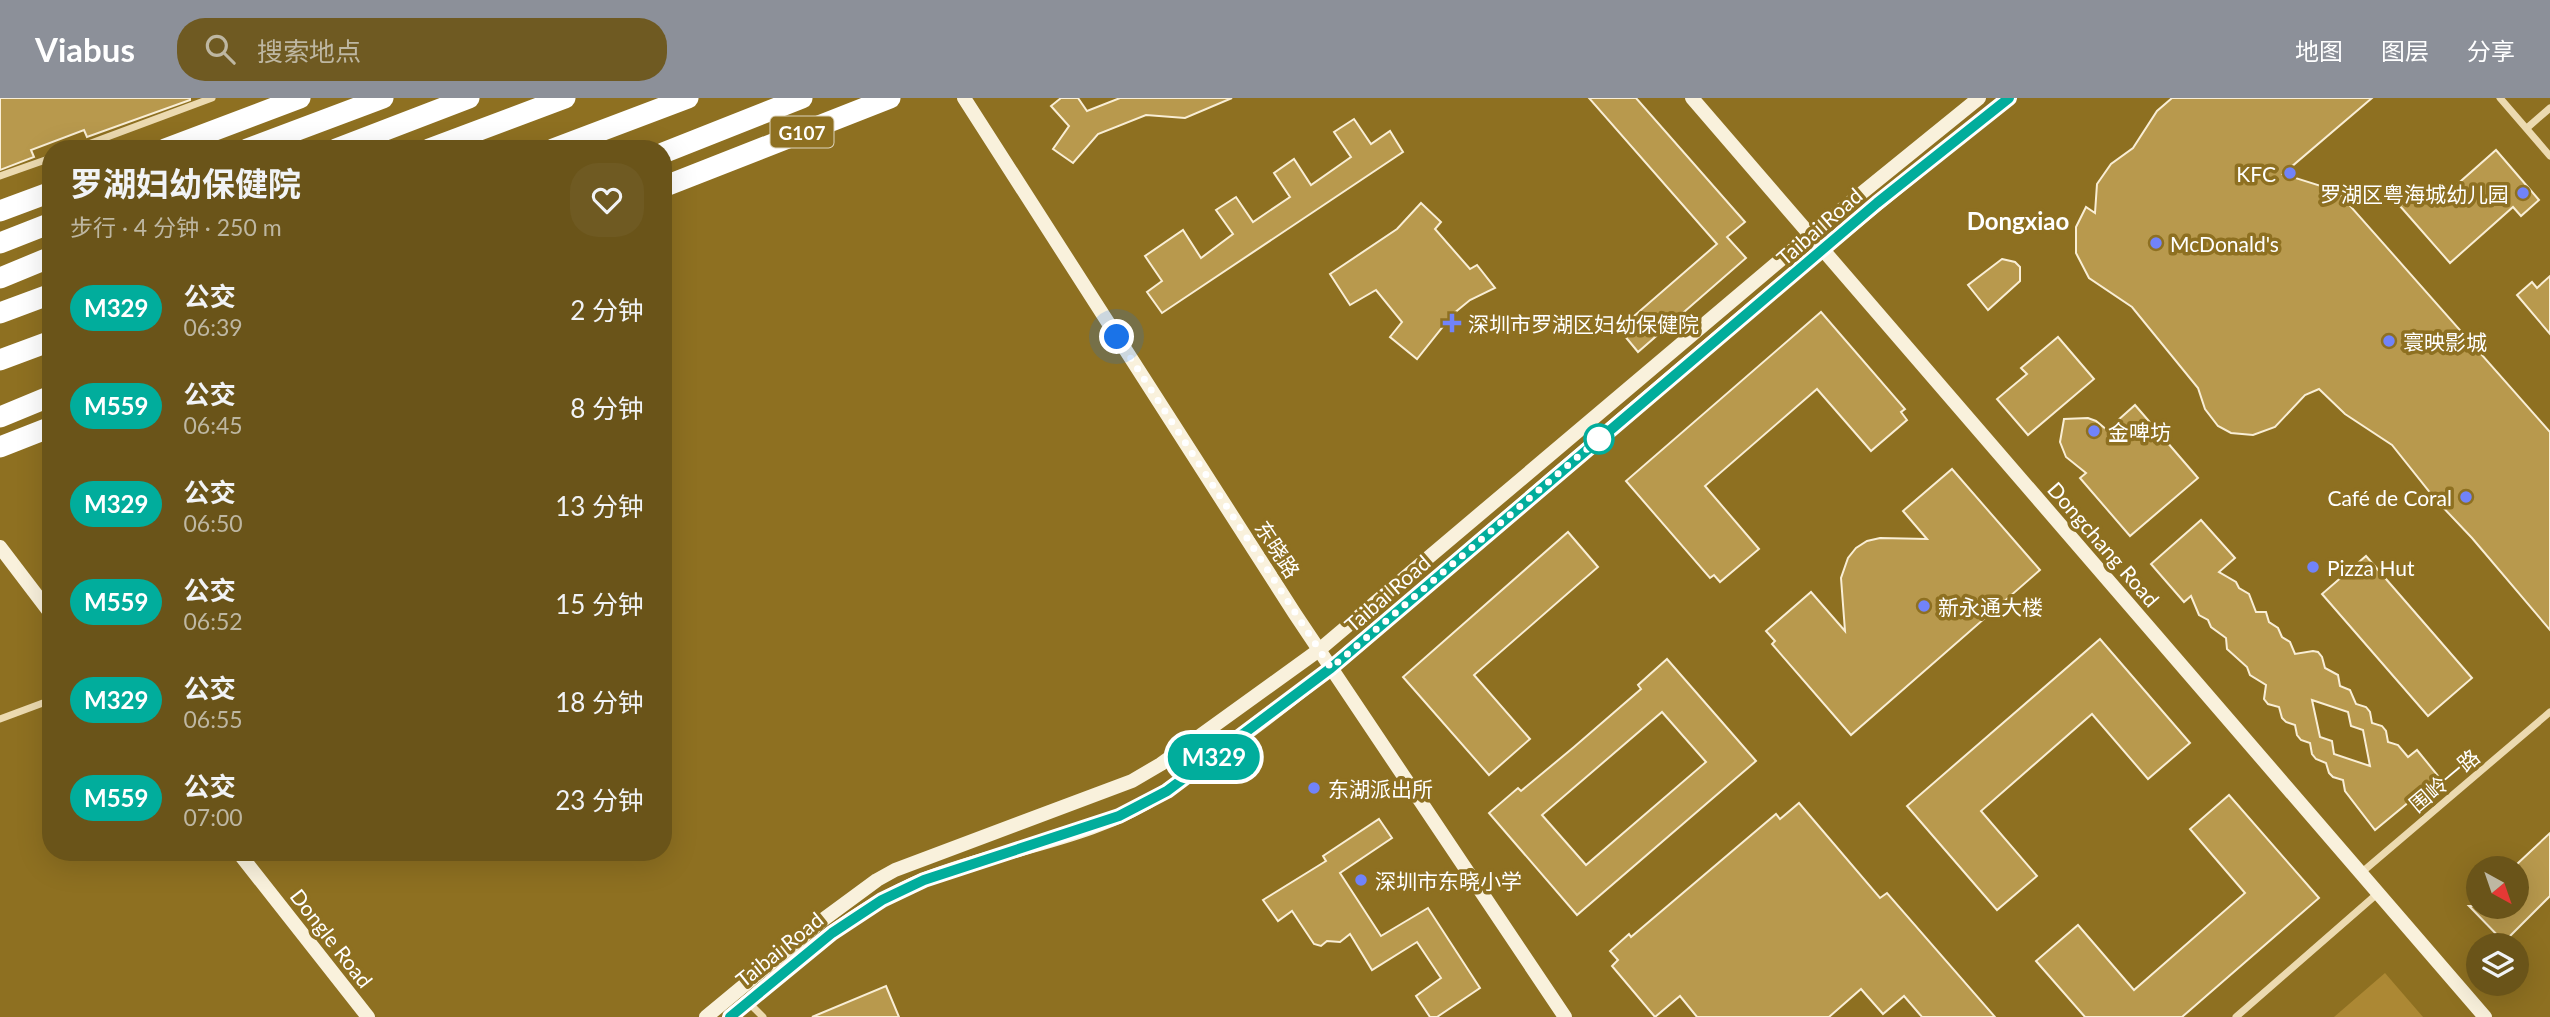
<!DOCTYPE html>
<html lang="zh">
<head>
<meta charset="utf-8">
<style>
  body { margin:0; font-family:Lato,"Noto Sans SC",sans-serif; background:#6f5a22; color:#f1f3f6; height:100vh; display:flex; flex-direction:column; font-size:26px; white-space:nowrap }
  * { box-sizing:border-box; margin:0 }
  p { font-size:23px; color:#beb7a2 }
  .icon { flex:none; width:38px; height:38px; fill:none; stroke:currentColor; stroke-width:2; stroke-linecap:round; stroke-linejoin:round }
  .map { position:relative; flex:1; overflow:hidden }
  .sheet { position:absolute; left:42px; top:42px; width:630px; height:721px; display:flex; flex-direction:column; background:#6a5419; border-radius:28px; box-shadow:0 7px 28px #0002 }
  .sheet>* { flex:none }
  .badge { padding:0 14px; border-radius:23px; font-size:24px; line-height:46px }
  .needle { width:46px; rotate:140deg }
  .controls { position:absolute; left:2466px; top:758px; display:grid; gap:14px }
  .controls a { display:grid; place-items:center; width:63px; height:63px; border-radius:50%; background:#6a5419; box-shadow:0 7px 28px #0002; font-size:35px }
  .you { position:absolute; width:35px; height:35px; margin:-18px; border:5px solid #fff; border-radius:50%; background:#1a73e8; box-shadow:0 0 0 10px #1a73e833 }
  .map>.badge { position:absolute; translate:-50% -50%; box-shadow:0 0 0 4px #fff }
  .round { display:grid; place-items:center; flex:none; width:74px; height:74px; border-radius:28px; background:#6f5a22 }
  .headline { display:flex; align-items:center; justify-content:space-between; height:119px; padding:0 28px }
  h1 { font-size:33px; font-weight:700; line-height:52px }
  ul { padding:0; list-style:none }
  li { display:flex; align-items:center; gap:21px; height:98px; padding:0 28px }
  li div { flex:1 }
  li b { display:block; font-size:26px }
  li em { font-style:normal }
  li .badge { min-width:77px; font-weight:700; text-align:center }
  header { display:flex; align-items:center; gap:42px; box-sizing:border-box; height:98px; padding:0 35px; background:#8c9099; color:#fff }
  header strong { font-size:33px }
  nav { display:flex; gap:38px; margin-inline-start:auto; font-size:24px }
  .search { width:490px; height:63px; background:#6f5a22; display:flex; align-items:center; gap:18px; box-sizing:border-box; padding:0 24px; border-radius:28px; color:#beb7a2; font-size:26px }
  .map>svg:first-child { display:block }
</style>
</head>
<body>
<header>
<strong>Viabus</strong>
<div class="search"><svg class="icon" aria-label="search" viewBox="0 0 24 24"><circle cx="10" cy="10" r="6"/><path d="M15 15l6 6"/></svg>搜索地点</div>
<nav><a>地图</a><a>图层</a><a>分享</a></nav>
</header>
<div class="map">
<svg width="2550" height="919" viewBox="0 0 2550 919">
  <rect width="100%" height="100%" fill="#8e7021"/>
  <polygon fill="#ac8834" points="2385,875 2423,919 2334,919"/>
  <g fill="#b8994d" stroke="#f9eed5" stroke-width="2" fill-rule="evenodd">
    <polygon points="0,0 190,0 190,2 87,39 84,32 31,52 34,59 0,72"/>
    <polygon points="1061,0 1078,0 1087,13 1120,0 1232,0 1185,20 1146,17 1098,36 1073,65 1053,51 1069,28 1051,8"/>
    <polygon points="1589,0 1636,0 1745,124 1727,139 1746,160 1638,254 1619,231 1717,146"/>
    <polygon points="2172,0 2372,0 2283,76 2337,93 2550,334 2550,532 2472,440 2436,402 2392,347 2345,316 2319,291 2305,297 2275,329 2253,337 2231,335 2218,328 2205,311 2198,290 2132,209 2089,180 2076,155 2076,129 2086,109 2095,115 2097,86 2111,66 2133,50 2157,13"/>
    <polygon points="1354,21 1371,46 1390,33 1403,54 1162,215 1147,194 1162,183 1145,158 1183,132 1201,160 1233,136 1216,112 1236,99 1253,124 1290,99 1274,75 1294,61 1311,87 1351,59 1334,34"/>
    <polygon points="2496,52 2539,102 2521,118 2513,109 2450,165 2400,108 2422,89 2436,105"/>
    <polygon points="1421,105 1441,124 1435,131 1470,171 1477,167 1495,190 1470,202 1453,216 1417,261 1390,239 1402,224 1376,192 1350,207 1330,176 1397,131"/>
    <polygon points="2002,161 2015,164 2020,169 2020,183 1988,212 1968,187"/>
    <polygon points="2550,178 2550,236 2517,197 2532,184 2537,190"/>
    <polygon points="1821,214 1905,311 1901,314 1907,322 1871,353 1817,291 1705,388 1759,451 1720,484 1714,477 1710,480 1626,383"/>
    <polygon points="2058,239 2094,281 2028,337 1997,301 2027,276 2021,270"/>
    <polygon points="2135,307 2198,380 2130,438 2080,380 2086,375 2066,359 2060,344 2064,321 2088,320 2096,323 2107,332"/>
    <polygon points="1952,371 2040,472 1851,637 1772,546 1775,543 1766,533 1811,494 1845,533 1841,480 1848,460 1856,450 1867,443 1880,440 1927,441 1903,413"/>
    <path d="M 2201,422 L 2235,460 L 2219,474 L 2236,484 L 2239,490 L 2249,496 L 2256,514 L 2266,514 L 2269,524 L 2278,530 L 2282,539 L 2290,544 L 2295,556 L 2313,553 L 2318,554 L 2322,559 L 2325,570 L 2338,577 L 2340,588 L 2350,592 L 2356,606 L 2366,609 L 2370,614 L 2372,625 L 2382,628 L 2386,633 L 2388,644 L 2398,647 L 2408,659 L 2417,652 L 2439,679 L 2375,732 L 2345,693 L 2343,682 L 2333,679 L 2329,675 L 2326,665 L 2316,661 L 2312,656 L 2310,645 L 2301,642 L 2297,637 L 2295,627 L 2286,624 L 2282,620 L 2279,609 L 2268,606 L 2264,601 L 2266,587 L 2250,577 L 2247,569 L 2227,551 L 2226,540 L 2211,529 L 2208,522 L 2199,517 L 2191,498 L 2184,504 L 2151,466 ZM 2312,602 L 2348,614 L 2351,628 L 2363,632 L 2370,668 L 2334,656 L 2332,643 L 2320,639 Z"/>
    <polygon points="1568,434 1598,469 1474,577 1530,641 1489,677 1403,579"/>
    <polygon points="2366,458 2472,580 2428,618 2322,496"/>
    <polygon points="2100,541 2190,645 2148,681 2092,616 1981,713 2037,778 1997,812 1907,708"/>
    <path d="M 1667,561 L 1756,663 L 1577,817 L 1489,715 L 1518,690 L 1521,693 L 1574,649 L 1641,591 L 1638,587 ZM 1662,614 L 1706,664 L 1586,767 L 1542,717 Z"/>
    <polygon points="2229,697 2319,800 2182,919 2085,919 2036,863 2078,827 2134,892 2245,795 2190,731"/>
    <polygon points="1799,705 1880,800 1887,795 1995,919 1922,919 1904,898 1883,916 1861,891 1829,919 1697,919 1680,898 1655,919 1612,868 1618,862 1610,853 1629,836 1631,839 1776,716 1780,721"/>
    <polygon points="1379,721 1392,740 1340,775 1381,838 1428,810 1480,890 1437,919 1430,919 1416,898 1441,880 1417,844 1372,872 1350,836 1340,844 1327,843 1321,848 1314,846 1292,813 1278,823 1263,802 1326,763 1323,758"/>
    <polygon points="2550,735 2550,798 2504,844 2469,808 2516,808 2516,767"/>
    <polygon points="886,888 899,919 812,919"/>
  </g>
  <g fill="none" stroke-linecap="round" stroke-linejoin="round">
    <g stroke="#ecdab0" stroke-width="7">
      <polyline points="2500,0 2550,58"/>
      <polyline points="2527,30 2550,10"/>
      <polyline points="75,51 212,0"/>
      <polyline points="0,78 51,60"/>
      <polyline points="0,621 51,602"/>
      <polyline points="2361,775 2550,614"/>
      <polyline points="748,904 763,919"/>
      <polyline points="2236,919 2377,796"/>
    </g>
    <g stroke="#f9f1dc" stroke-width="14">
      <polyline points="964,0 1295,516 1565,919"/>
      <polyline points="1692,0 2485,919"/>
      <polyline points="0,449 51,516"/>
      <polyline points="238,754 368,919"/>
      <polyline points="706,919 824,821 877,782 895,772 1132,683 1161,666 1319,552 1810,137 1979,0"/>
      <path d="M 730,919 C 789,867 851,811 925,781 C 1003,750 1093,742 1164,694 C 1291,610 1403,508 1519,409 C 1680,271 1842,132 2009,0"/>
    </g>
    <g stroke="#fff" stroke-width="21">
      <polyline points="165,51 300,0"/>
      <polyline points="247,51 383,0"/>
      <polyline points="336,51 469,0"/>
      <polyline points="429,51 565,0"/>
      <polyline points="553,51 688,0"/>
      <polyline points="663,55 802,0"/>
      <polyline points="663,89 890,0"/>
      <polyline points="0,113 51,94"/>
      <polyline points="0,145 51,125"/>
      <polyline points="0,180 51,159"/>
      <polyline points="0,215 51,196"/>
      <polyline points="0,262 51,243"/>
      <polyline points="0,319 51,298"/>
      <polyline points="0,349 51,329"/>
    </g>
  </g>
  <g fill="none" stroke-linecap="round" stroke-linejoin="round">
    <defs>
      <polyline id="line" points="730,919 832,835 882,802 924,782 1119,718 1167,693 1331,570 1877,105 2009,0"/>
    </defs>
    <use href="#line" stroke="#fff" stroke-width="16"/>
    <use href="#line" stroke="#01ad9c" stroke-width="10"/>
    <polyline stroke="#fff" stroke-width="7" stroke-dasharray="0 12.6" points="1117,239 1331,570 1601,339 1599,341"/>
  </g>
  <g fill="#7183f9" stroke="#8e7021" stroke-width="2.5">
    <circle cx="2290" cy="75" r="7"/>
    <circle cx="2523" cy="95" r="7"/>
    <circle cx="2156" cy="145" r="7"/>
    <path d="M1448.5 214.5h7v7h7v7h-7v7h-7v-7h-7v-7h7z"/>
    <circle cx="2389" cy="243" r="7"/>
    <circle cx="2094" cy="333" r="7"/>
    <circle cx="2466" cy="399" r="7"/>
    <circle cx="2313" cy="469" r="7"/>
    <circle cx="1924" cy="508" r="7"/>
    <circle cx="1314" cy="690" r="7"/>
    <circle cx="1361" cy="782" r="7"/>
  </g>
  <circle fill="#fff" stroke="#01ad9c" stroke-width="3.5" cx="1599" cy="341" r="14"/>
  <g text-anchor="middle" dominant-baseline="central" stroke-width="7" stroke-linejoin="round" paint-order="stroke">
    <rect fill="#8e7021" stroke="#ddd4bc" stroke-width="2" x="770.5" y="18.5" width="63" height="31" rx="5"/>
    <g font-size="19" font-weight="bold" fill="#fff">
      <text x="802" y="34">G107</text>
    </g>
    <g font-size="21" fill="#fff" stroke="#8e7021" text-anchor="start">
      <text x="2276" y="75" text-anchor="end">KFC</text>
      <text x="2509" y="95" text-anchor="end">罗湖区粤海城幼儿园</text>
      <text x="2170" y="145">McDonald's</text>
      <text x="1468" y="225">深圳市罗湖区妇幼保健院</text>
      <text x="2403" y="243">寰映影城</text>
      <text x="2108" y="333">金啤坊</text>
      <text x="2452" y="399" text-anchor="end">Café de Coral</text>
      <text x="2327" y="469">Pizza Hut</text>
      <text x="1938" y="508">新永通大楼</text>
      <text x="1328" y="690">东湖派出所</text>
      <text x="1375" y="782">深圳市东晓小学</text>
    </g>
    <g font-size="21" fill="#fff" stroke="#8e7021">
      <text transform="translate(1819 128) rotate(-41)">Taibai Road</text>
      <text transform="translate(2104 446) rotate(49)">Dongchang Road</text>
      <text transform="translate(1278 451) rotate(57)">东晓路</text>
      <text transform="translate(1387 495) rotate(-41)">Taibai Road</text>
      <text transform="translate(2444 682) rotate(-40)">围岭一路</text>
      <text transform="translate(332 840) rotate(52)">Dongle Road</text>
      <text transform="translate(779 851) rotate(-39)">Taibai Road</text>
    </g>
    <g font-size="24" font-weight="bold" fill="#fff" stroke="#8e7021">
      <text x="2018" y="122">Dongxiao</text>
    </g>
  </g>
</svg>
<div class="controls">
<a><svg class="needle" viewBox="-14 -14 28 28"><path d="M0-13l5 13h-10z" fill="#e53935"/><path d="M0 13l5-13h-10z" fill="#beb7a2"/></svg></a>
<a><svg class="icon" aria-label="layers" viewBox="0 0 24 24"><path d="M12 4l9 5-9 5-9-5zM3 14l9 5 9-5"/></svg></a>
</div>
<div class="you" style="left:1117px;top:239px"></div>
<b class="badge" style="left:1214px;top:659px;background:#01ad9c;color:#fff">M329</b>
<section class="sheet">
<div class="headline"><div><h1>罗湖妇幼保健院</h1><p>步行 · 4 分钟 · 250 m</p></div><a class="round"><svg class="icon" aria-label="heart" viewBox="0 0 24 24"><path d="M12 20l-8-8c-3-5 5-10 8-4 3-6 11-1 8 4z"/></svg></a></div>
<ul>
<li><span class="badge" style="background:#01ad9c;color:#fff">M329</span><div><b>公交</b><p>06:39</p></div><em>2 分钟</em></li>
<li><span class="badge" style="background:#01ad9c;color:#fff">M559</span><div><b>公交</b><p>06:45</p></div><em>8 分钟</em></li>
<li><span class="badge" style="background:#01ad9c;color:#fff">M329</span><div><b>公交</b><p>06:50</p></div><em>13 分钟</em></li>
<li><span class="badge" style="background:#01ad9c;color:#fff">M559</span><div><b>公交</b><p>06:52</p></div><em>15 分钟</em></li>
<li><span class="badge" style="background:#01ad9c;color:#fff">M329</span><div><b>公交</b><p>06:55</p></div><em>18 分钟</em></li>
<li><span class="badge" style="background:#01ad9c;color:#fff">M559</span><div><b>公交</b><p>07:00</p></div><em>23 分钟</em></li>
</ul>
</section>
</div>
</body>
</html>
